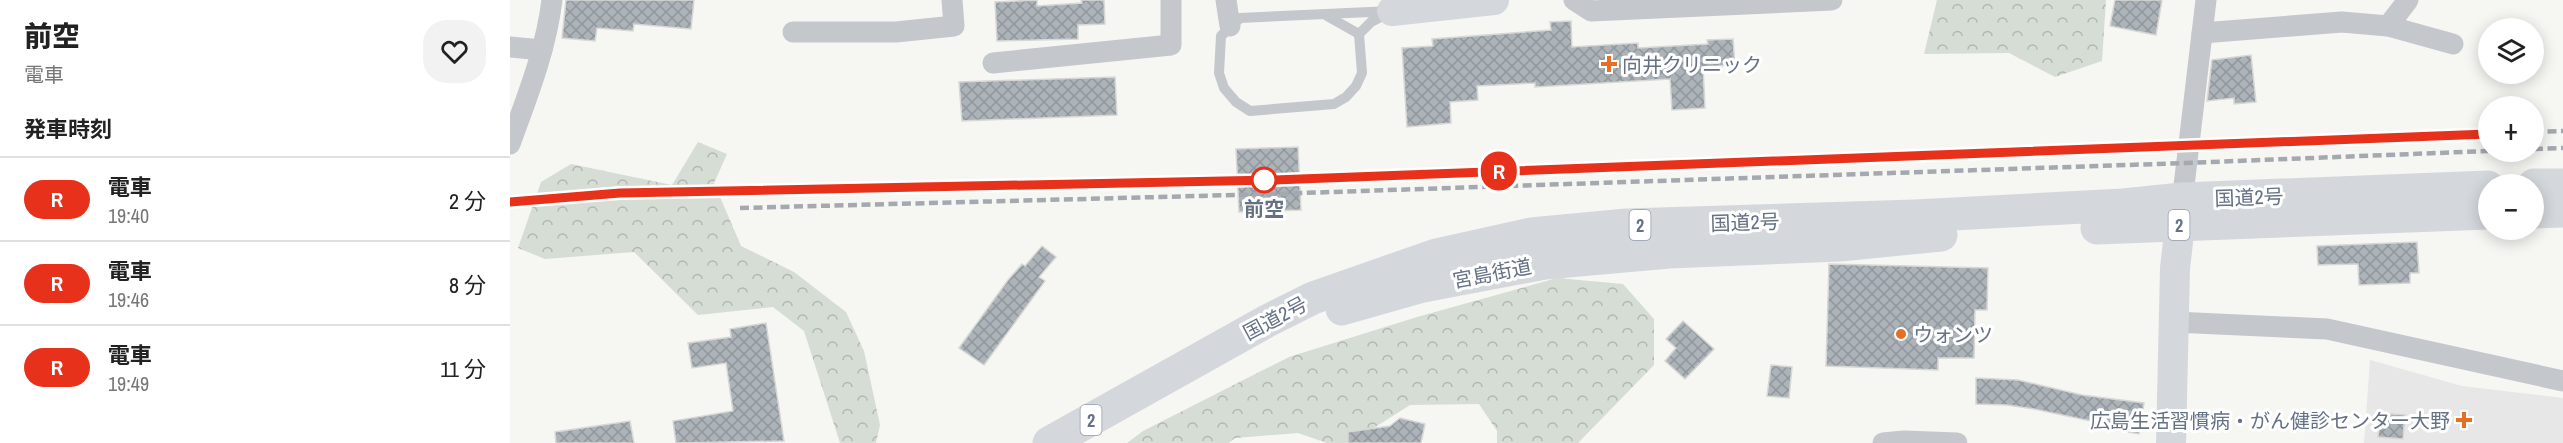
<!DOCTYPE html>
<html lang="ja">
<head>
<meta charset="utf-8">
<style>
  body { margin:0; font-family:"Archivo Narrow","Noto Sans JP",sans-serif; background:#f2f2f2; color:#222; height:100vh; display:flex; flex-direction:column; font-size:22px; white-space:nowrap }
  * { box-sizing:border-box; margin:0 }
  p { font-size:20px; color:#767676 }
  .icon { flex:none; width:33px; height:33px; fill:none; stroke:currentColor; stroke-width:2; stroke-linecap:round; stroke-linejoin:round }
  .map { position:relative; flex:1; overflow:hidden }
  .drawer { display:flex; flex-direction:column; background:#fff; width:510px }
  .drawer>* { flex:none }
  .badge { padding:0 12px; border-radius:20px; font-size:21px; line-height:39px }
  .fabs { position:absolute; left:1968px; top:18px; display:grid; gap:12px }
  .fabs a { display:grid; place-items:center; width:66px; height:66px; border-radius:50%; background:#fff; box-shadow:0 3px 15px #0003; font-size:30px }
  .map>.badge { position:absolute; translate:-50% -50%; box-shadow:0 0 0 3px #fff }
  h2 { padding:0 24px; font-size:22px; line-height:54px }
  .round { display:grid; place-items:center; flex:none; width:63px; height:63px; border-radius:24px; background:#f2f2f2 }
  .headline { display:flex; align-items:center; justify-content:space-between; height:102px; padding:0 24px }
  h1 { font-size:28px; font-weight:800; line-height:45px }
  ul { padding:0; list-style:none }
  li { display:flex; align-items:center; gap:18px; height:84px; padding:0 24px; border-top:2px solid #e0e0e0 }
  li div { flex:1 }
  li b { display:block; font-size:22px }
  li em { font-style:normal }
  li .badge { min-width:66px; font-weight:700; text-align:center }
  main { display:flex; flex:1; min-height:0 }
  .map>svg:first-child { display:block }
</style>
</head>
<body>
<main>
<section class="drawer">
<div class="headline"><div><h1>前空</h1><p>電車</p></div><a class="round"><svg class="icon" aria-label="heart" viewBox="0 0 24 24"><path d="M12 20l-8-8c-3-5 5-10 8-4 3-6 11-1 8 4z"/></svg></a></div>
<h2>発車時刻</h2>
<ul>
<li><span class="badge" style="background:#e7311b;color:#fff">R</span><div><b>電車</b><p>19:40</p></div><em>2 分</em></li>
<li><span class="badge" style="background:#e7311b;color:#fff">R</span><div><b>電車</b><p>19:46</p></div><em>8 分</em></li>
<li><span class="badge" style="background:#e7311b;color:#fff">R</span><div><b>電車</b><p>19:49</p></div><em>11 分</em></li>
</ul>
</section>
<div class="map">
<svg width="2053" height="443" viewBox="0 0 2053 443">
  <defs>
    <pattern id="forest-crowns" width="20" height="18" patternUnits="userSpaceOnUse" patternTransform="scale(1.5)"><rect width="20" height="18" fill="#d6ddd4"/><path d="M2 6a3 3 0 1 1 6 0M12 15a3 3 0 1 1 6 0" fill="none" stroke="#b1b8b2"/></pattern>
    <pattern id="building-cross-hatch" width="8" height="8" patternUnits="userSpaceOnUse" patternTransform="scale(1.5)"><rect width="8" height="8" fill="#acb3b9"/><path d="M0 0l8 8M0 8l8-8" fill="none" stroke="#90969c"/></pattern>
  </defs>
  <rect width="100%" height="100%" fill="#f6f6f3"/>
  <polygon fill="#e6e7e6" points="1860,360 1952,386 2053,398 2053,443 1854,443"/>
  <g fill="url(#forest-crowns)">
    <polygon points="1427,0 1596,0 1592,61 1545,77 1499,53 1414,54"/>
    <polygon points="188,142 217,154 204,183 231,246 284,272 336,312 354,351 370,425 366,443 330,443 294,331 263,307 188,315 124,252 35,259 8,248 31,182 61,164 162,185"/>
    <polygon points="1047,278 1113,284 1144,319 1144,365 1068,443 987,443 987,431 969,404 900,405 840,443 817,443 788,433 725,438 719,443 617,443 633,431 779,357 907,317"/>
  </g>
  <g fill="url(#building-cross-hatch)" stroke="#d7d8d5" stroke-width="1.5">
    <polygon points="56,0 184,0 181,29 124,24 123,31 87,28 85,41 52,38"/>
    <polygon points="527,0 527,6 572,3 571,0 594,0 595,24 568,25 568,39 487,41 485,2"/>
    <polygon points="1605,0 1652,0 1646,35 1600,26"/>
    <polygon points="1061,21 1062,47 1128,43 1128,48 1198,44 1197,40 1223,39 1225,65 1193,67 1195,108 1162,110 1160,79 1025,87 1025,83 967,86 968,100 940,102 941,123 897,127 892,48 923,46 922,39 1041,30 1040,22"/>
    <polygon points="1741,55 1746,102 1724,104 1724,98 1697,101 1702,60"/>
    <polygon points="605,77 607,115 452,121 449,82"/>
    <polygon points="788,147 791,210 729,212 726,149"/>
    <polygon points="1907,242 1909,273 1900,273 1900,283 1849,285 1848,264 1808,265 1807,246"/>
    <polygon points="532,246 546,257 529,277 535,281 474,365 449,348 498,280 512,264 515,266"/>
    <polygon points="1319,264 1478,268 1477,310 1465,310 1464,358 1428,358 1428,370 1316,366"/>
    <polygon points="1173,321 1204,349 1175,379 1155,361 1166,348 1156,339"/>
    <polygon points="256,323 274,441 166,443 163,421 223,411 216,363 182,368 178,343 221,337 220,329"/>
    <polygon points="1261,365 1282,367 1279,398 1257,396"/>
    <polygon points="1466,378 1508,380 1572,395 1634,403 1629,434 1600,429 1600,425 1524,409 1497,405 1466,404"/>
    <polygon points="1870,413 1895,415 1893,439 1868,437"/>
    <polygon points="890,418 915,424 911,443 838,443 838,432 880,426"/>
    <polygon points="120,421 124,443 46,443 45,432"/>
  </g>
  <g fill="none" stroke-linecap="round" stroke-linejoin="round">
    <g stroke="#c4c7cb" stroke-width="10">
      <polygon points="882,11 861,22 849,34 852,73 846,86 836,97 824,104 740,111 726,102 714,88 709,73 711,36 730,18"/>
      <polyline points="817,16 849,34"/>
    </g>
    <g stroke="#c4c7cb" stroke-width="21">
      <polyline points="716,0 720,26"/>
      <polyline points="1064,0 1081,11 1322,0"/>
      <polyline points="1878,26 1898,0"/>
      <polyline points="283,32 386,32 444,26 442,0"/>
      <polyline points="1692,33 1832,22 1878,26 1943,44"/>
      <polyline points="0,47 32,50"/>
      <polyline points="483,63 661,45 661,0"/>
      <path d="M 0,144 C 17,97 36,50 42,0"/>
      <polyline points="1671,211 1696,0"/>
      <polyline points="1664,322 1817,329 2053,381"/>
      <polyline points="1373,443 1394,441 1447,443"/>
    </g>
    <g stroke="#d4d8dc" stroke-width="30">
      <polyline points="882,11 984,0"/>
      <polyline points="1661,443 1665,268 1670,225"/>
    </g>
    <g stroke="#d4d8dc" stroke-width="33">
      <polyline points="2024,185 2053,185"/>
      <polyline points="2024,212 2053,211"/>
      <polyline points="1587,228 1978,213"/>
      <polyline points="832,309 913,286 1035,263 1159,252 1330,245 1431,235"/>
      <polyline points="539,443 759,320 803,298 926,255 1021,234 1117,225 1405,216 1613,205 1672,199 1978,187"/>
    </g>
    <g stroke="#a4a9b0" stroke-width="4.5" stroke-dasharray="9 4.5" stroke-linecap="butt">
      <polyline points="2024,132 2053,131"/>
      <polyline points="2024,149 2053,148"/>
      <polyline points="231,191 764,180 1978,134"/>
      <polyline points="230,208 763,194 1676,163 1978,151"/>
    </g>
  </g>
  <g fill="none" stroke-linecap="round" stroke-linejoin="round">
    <defs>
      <polyline id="line" points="0,202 110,193 764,180 1978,134"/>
    </defs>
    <use href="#line" stroke="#fff" stroke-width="14"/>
    <use href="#line" stroke="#e7311b" stroke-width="9"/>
  </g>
  <g fill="#e66f23" stroke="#fff" stroke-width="2">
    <path d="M1096 55h6v6h6v6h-6v6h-6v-6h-6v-6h6z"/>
    <circle cx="1391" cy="334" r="6"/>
    <path d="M1951 411h6v6h6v6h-6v6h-6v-6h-6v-6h6z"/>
  </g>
  <circle fill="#fff" stroke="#e7311b" stroke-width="3" cx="754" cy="180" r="12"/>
  <g text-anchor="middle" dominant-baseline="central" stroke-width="6" stroke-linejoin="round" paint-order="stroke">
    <g fill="#fff" stroke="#939ca9" stroke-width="1.5">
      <rect x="1119.5" y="210" width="21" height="30" rx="4.5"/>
      <rect x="1658.5" y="210" width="21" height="30" rx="4.5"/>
      <rect x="570.5" y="405" width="21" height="30" rx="4.5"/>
    </g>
    <g font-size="18" font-weight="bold" fill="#657184">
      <text x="1130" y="225">2</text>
      <text x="1669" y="225">2</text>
      <text x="581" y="420">2</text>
    </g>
    <g font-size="20" fill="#657184" stroke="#fff" text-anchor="start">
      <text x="1112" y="64">向井クリニック</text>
      <text x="1403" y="334">ウォンツ</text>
      <text x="1940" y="420" text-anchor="end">広島生活習慣病・がん健診センター大野</text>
    </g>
    <g font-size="20" fill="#657184" stroke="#fff">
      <text transform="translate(1739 197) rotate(-2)">国道2号</text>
      <text transform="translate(1235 222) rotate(-2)">国道2号</text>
      <text transform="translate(982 273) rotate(-11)">宮島街道</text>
      <text transform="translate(765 318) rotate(-28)">国道2号</text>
    </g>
    <g font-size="20" font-weight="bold" fill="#657184" stroke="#fff">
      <text x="754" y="208">前空</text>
    </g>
  </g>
</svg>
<div class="fabs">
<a><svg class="icon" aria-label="layers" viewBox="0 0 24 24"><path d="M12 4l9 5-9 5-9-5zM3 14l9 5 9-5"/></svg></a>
<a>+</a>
<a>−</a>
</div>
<b class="badge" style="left:989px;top:171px;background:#e7311b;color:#fff">R</b>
</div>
</main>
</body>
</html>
